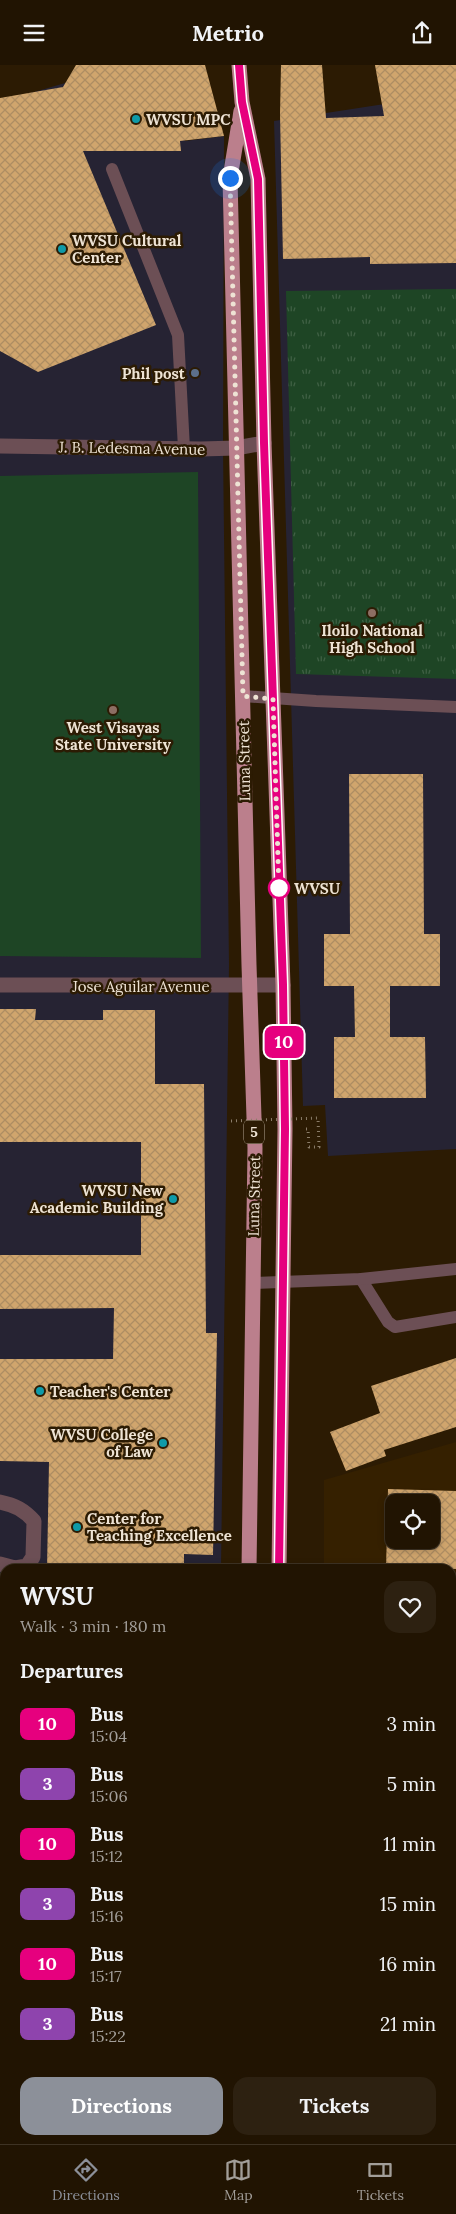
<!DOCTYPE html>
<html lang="en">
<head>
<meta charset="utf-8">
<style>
  body { margin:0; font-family:Lora,serif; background:#2d2111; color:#f1f3f6; height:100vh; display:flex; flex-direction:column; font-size:19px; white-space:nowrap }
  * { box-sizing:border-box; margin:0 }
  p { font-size:16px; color:#a29e99 }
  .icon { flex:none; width:28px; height:28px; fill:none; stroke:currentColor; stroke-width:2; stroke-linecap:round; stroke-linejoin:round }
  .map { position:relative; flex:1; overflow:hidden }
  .drawer { position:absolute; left:0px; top:1499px; width:456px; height:581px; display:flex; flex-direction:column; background:#211402; border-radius:15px 15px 0 0; box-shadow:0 2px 8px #0003,0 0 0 1px #3e3324 }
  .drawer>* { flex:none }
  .badge { padding:0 10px; border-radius:8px; font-size:18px; line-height:32px }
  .tools { position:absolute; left:385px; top:1429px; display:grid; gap:10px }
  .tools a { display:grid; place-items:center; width:55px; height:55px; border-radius:10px; background:#211402; box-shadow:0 2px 8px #0003,0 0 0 1px #3e3324; font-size:25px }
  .you { position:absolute; width:25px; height:25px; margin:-12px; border:4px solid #fff; border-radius:50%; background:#1a73e8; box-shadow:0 0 0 8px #1a73e833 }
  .map>.badge { position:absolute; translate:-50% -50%; box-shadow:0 0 0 2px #fff }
  h2 { padding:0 20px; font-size:19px; line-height:45px }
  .round { display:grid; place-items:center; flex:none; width:52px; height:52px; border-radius:15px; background:#2d2111 }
  .overview { display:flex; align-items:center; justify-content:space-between; height:85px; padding:0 20px }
  h1 { font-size:24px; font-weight:700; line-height:38px }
  .action { display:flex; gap:10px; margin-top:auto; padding:10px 20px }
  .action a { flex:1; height:58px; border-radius:15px; background:#8c9099; color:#fff; font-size:20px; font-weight:700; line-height:58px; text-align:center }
  .action a+a { background:#2d2111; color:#f1f3f6 }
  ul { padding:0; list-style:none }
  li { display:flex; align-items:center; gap:15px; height:60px; padding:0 20px }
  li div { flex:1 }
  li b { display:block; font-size:19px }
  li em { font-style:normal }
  li .badge { min-width:55px; font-weight:700; text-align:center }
  header { display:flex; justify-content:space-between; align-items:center; height:65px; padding:0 20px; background:#211402; font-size:22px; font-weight:700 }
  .dock { display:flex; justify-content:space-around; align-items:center; height:70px; border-top:1px solid #3e3324; background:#211402; font-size:14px; color:#a29e99 }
  .dock a { display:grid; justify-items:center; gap:2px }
  .dock .selected { color:#8c9099 }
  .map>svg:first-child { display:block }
</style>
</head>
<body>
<header><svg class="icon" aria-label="menu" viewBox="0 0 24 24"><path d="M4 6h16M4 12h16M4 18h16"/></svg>Metrio<svg class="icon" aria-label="share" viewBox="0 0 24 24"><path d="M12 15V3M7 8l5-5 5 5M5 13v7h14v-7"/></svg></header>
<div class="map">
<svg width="456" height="2079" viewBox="0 0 456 2079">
  <defs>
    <pattern id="grass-tufts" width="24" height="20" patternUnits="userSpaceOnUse" patternTransform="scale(1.25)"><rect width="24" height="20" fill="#1e4525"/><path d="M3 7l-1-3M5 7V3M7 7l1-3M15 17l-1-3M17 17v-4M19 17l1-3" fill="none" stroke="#3f6044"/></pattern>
    <pattern id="building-cross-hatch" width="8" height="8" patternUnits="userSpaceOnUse" patternTransform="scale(1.25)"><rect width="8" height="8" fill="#d0a56d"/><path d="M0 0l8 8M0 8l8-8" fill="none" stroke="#ae8d62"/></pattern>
  </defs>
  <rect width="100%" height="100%" fill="#2c1b03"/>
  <path fill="#352000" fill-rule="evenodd" d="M 456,1377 L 456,1643 L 451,1644 L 451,1504 L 324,1504 L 324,1415 ZM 394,1438 L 431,1438 L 431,1475 L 394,1475 Z"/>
  <g fill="#262333">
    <polygon points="169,0 183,0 185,76 224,71 223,383 229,900 221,1504 5,1504 5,1602 0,1600 0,37 65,18"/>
    <polygon points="456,28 456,1084 328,1091 325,1040 303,1041 274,56"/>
  </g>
  <polygon fill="url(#grass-tufts)" points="456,224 456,614 296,609 286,226"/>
  <polygon fill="#1e4525" points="198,407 201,893 0,891 0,411"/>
  <g fill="url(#building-cross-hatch)" fill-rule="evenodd">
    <polygon points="76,0 205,0 224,71 180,76 181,86 83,86 156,260 38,307 0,286 0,33 63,22"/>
    <polygon points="281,0 322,0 326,53 384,51 375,0 456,0 456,198 370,199 370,192 283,194 280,49"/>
    <polygon points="349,709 423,709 424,869 440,869 440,921 390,921 390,972 425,972 426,1033 334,1033 334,972 355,972 354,921 324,921 324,869 350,869"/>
    <polygon points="0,944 36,944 35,955 103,955 103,945 155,945 155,1019 204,1019 206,1268 217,1268 213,1490 184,1489 184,1504 47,1504 49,1397 0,1396 0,1294 113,1294 114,1243 0,1244 0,1190 141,1190 141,1077 0,1077"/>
    <polygon points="456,1293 456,1362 384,1385 386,1391 346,1406 330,1367 380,1348 371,1321"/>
    <path d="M 388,1424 L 456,1426 L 456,1504 L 386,1504 ZM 394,1438 L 431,1438 L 431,1475 L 394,1475 Z"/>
  </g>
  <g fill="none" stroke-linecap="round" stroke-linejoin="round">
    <polyline stroke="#8b7d6a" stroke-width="3" stroke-dasharray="1 4" stroke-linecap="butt" points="306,1064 308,1064 309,1082 319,1082 318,1053"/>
    <g stroke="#6c4f55" stroke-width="12">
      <polyline points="112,104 178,270 184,384"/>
      <polyline points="243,631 316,636 456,642"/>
      <polyline points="361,1214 388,1257 395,1262 456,1252"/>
      <polyline points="253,1218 361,1214 456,1204"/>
      <polyline points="0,1801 5,1800"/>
      <polyline points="451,2013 456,2013"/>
    </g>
    <g stroke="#6c4f55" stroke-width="15">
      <polyline points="0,381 201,384 236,383 264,378"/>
      <polyline points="0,920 283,920"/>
      <path d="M 0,1437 C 15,1440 24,1445 34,1456 L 33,1492 L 27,1501 L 15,1503 L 0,1499"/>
    </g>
    <polyline stroke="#996b74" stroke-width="15" points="0,1613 5,1615"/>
    <g stroke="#bb7f8c" stroke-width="15">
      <polyline points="239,0 242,37 258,114 264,378 283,920 285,1064 279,1504"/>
      <polyline points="241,46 230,113 249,900 255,1083 249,1504"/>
      <polyline points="265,2079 265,2075"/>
    </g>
    <polyline stroke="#8b7d6a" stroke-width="3" stroke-dasharray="1 4" stroke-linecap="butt" points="231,1056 318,1053"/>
  </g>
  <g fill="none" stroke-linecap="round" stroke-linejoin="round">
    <defs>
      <polyline id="line" points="239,0 242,37 258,114 264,378 283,920 285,1064 279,1504"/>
    </defs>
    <use href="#line" stroke="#fff" stroke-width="11"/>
    <use href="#line" stroke="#e6007e" stroke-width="8"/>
    <polyline stroke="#eee3d4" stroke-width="5" stroke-dasharray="0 9" points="230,113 243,631 273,634 279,825 279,823"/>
  </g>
  <g fill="#0f9aa8" stroke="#2c1b03" stroke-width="2">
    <circle cx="136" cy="54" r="5"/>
    <circle cx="62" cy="184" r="5"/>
    <circle cx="173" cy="1134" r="5"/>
    <circle cx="40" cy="1326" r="5"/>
    <circle cx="163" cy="1378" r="5"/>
    <circle cx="77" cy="1462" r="5"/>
  </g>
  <circle fill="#5c6f8a" stroke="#2c1b03" stroke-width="2" cx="195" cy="308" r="5"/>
  <g fill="#8d6e63" stroke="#2c1b03" stroke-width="2">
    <circle cx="372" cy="548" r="5"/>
    <circle cx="113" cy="645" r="5"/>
  </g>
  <circle fill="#fff" stroke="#e6007e" stroke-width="2.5" cx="279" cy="823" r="10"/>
  <g text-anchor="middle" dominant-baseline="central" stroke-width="5" stroke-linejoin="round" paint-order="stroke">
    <rect fill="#2c1b03" stroke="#b4a795" stroke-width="1" x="244" y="1055.5" width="20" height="23" rx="4"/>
    <g font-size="14" font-weight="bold" fill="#eee3d4">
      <text x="254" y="1067">5</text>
    </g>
    <g font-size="15" font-weight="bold" fill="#eee3d4" stroke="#2c1b03" text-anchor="start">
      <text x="146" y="54">WVSU MPC</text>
      <text x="72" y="175">WVSU Cultural<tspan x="72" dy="17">Center</tspan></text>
      <text x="185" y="308" text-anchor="end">Phil post</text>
      <text x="372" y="565" text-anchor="middle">Iloilo National<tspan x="372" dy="17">High School</tspan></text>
      <text x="113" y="662" text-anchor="middle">West Visayas<tspan x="113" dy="17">State University</tspan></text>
      <text x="163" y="1125" text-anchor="end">WVSU New<tspan x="163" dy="17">Academic Building</tspan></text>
      <text x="50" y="1326">Teacher's Center</text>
      <text x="153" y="1369" text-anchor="end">WVSU College<tspan x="153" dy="17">of Law</tspan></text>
      <text x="87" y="1453">Center for<tspan x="87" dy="17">Teaching Excellence</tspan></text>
    </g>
    <g font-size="15" fill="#eee3d4" stroke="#2c1b03">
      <text transform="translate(132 383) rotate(1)">J. B. Ledesma Avenue</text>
      <text transform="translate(244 696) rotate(-91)">Luna Street</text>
      <text x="141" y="921">Jose Aguilar Avenue</text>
      <text transform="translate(254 1131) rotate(-89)">Luna Street</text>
    </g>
    <g font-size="15" font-weight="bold" fill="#eee3d4" stroke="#2c1b03" text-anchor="start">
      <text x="294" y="823">WVSU</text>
    </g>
  </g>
</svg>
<div class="tools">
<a><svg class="icon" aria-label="locate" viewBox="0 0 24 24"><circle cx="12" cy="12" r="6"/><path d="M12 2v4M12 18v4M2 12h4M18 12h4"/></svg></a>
</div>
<div class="you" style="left:230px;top:113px"></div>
<b class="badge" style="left:284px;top:977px;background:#e6007e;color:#fff">10</b>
<section class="drawer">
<div class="overview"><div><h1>WVSU</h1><p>Walk · 3 min · 180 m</p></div><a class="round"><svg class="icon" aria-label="heart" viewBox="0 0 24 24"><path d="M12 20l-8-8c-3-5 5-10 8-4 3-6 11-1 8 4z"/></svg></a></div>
<h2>Departures</h2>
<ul>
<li><span class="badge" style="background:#e6007e;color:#fff">10</span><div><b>Bus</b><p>15:04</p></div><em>3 min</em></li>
<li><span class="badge" style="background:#8e44ad;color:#fff">3</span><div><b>Bus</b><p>15:06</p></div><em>5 min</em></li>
<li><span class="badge" style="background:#e6007e;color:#fff">10</span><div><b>Bus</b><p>15:12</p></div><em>11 min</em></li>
<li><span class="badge" style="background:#8e44ad;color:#fff">3</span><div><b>Bus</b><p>15:16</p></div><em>15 min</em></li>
<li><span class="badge" style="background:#e6007e;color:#fff">10</span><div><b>Bus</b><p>15:17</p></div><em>16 min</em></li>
<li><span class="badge" style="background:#8e44ad;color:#fff">3</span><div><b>Bus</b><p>15:22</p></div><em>21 min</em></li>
</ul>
<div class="action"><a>Directions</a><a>Tickets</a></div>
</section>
</div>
<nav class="dock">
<a class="selected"><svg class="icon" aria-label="directions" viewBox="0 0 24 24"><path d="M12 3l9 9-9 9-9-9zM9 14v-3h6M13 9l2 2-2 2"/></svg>Directions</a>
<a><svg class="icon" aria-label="map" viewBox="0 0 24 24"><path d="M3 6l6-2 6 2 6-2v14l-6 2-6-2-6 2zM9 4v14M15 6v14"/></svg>Map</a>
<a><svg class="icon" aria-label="tickets" viewBox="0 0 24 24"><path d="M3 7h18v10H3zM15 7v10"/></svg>Tickets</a>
</nav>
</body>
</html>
